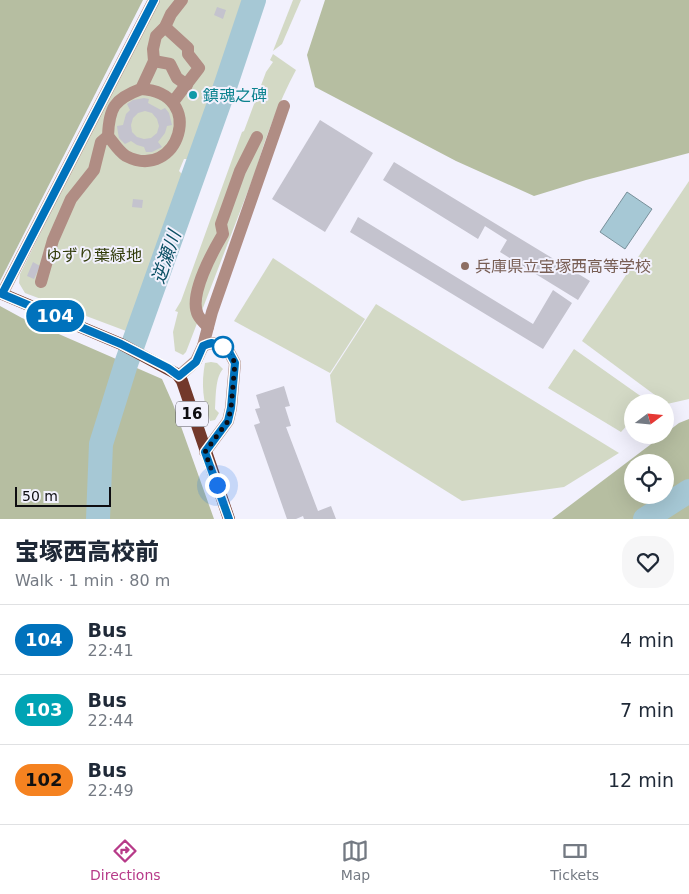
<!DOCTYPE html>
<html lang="en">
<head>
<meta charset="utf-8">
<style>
  body { margin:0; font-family:"DejaVu Sans","Noto Sans JP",sans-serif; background:#f6f6f7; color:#1f2937; height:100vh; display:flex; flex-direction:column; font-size:19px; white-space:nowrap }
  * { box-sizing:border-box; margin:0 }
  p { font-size:16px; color:#747a83 }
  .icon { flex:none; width:28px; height:28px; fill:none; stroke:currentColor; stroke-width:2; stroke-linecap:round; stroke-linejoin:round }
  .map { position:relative; height:519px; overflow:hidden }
  .panel { display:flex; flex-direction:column; background:#fff; flex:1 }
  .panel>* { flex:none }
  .badge { padding:0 10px; border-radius:16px; font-size:18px; line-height:32px }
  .needle { width:32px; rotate:74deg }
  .controls { position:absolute; left:624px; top:394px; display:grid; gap:10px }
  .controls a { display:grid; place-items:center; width:50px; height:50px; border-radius:50%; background:#fff; box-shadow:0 5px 20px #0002; font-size:25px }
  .scale { position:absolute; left:15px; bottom:12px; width:96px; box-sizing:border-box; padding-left:5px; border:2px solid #0e0d11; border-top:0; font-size:14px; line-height:18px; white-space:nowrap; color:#0e0d11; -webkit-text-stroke:4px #f2f1fd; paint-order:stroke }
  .you { position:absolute; width:25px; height:25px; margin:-12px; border:4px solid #fff; border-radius:50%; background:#1a73e8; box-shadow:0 0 0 8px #1a73e833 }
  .map>.badge { position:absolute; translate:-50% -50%; box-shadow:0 0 0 2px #fff }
  .round { display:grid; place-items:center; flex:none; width:52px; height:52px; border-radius:20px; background:#f6f6f7 }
  .headline { display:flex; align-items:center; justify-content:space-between; height:85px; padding:0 15px }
  h1 { font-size:24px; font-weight:800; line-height:38px }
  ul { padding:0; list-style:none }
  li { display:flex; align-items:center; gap:15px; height:70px; padding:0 15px; border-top:1px solid #e0e1e3 }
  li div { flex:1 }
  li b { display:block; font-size:19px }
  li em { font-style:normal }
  li .badge { min-width:55px; font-weight:700; text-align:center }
  .menu { display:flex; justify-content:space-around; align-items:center; height:70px; border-top:1px solid #e0e1e3; background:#fff; font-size:14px; color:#747a83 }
  .menu a { display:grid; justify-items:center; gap:2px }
  .menu .active { color:#b73a89 }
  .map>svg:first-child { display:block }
</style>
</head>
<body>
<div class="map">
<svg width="689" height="519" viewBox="0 0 689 519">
  <rect width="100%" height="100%" fill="#f2f1fd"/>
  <g fill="#d3d9c5">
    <polygon points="160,0 250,0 234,47 230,47 232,51 207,117 208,119 190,159 184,159 179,171 184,176 140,297 138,297 126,331 25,293 19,283 20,274 117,79"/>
    <polygon points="293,0 301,0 282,44 273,51"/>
    <path d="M 273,54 L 296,70 C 279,102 266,135 256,170 L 186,352 L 183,355 L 175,351 L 173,332 L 178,312 L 175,311 L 181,301 L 242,132 L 244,131 L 266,72 L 273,62 L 270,60 Z"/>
    <polygon points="689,181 689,399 667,404 582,341"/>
    <polygon points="273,258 365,319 330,373 234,321"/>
    <polygon points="376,304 619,453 564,487 462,501 336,422 330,375"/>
    <polygon points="574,349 649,402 632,402 632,420 621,432 548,388"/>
    <path d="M 211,362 L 217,363 L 223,369 C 215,378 216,397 215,409 L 219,413 L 215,420 L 210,421 C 203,401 201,384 205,363 Z"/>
  </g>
  <g fill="#b6bea1" fill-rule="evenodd">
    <polygon points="0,0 143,0 0,281"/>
    <polygon points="325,0 689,0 689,153 586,180 534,196 456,161 315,87 307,55"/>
    <polygon points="0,306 22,318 162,379 173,404 214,519 0,519"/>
    <path d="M 689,419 L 689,519 L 552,519 L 679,423 ZM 665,462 L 665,495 L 632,495 L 632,462 Z"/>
  </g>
  <polygon fill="#a6c8d5" stroke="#78909a" points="627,192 652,209 625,249 600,232"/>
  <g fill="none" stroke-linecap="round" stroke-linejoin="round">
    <g stroke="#a6c8d5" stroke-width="24">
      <polyline points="98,519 101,444 126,364 226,84 254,0"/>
      <polyline points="645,519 689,491"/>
    </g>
  </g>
  <g fill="#c4c3ce" fill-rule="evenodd">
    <polygon points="217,7 226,10 223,19 214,15"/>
    <path d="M 144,98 L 149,99 L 148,103 L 161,110 L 165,108 L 169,113 L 172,125 L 167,126 L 165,133 L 158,142 L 162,147 L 152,152 L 146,152 L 144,147 L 137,145 L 131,141 L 125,144 L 119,138 L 118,133 L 117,126 L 123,125 L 126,114 L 130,110 L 127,104 L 133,100 ZM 145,111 L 152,113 L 157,119 L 159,126 L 157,133 L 151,138 L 144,139 L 137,137 L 132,132 L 131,125 L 133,118 L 138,113 Z"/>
    <polygon points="320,120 373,153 325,232 272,199"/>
    <polygon points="394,162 590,281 578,300 500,252 507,240 485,226 478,239 383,180"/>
    <polygon points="133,199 143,200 142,208 132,207"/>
    <polygon points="358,217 533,324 553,290 572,303 543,349 350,232"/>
    <polygon points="33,262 40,266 34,279 27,276"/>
    <polygon points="284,386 290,406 285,407 291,426 286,427 318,511 331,506 336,519 304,519 303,516 296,519 287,519 254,425 260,423 255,409 260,408 256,395"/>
  </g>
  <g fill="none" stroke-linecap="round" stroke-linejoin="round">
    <g stroke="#b08d84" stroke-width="12">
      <polyline points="165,27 188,48 188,54 199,68 173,102"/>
      <polyline points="154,61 170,64 177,78 187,85"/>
      <path d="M 108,136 C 113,142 119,152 126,156 C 178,183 208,93 141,89"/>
      <path d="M 41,282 L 53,240 L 71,199 L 94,170 L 101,142 L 108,136 C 109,108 114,99 141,89 L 154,61 L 153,49 L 156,36 L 165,27 L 171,14 L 182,0"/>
      <polyline points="2,294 154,0"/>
      <path d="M 208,327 C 205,324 200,319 198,315 C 188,296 213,251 223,234 L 221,224 L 240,171 L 257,137"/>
      <polyline points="203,346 212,312 284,106"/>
      <polyline points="179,376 196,361 203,346 208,344 212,343 223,347 228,350 235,363 231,408 228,421 205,452"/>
    </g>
    <polyline stroke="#73392b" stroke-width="12" points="0,293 121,344 177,374 182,381 229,519"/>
  </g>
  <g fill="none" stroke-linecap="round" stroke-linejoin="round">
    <defs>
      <polyline id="line" points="154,0 2,294 121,344 168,368 179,376 196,362 203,346 208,344 212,343 223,347 228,350 235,363 231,408 228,421 205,452 229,519"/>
    </defs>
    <use href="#line" stroke="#fff" stroke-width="11"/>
    <use href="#line" stroke="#0072bc" stroke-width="8"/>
    <polyline stroke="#0e0d11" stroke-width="5" stroke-dasharray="0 9" points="217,485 205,452 228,421 231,408 235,363 228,350 223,347"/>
  </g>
  <circle fill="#0f9aa8" stroke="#f2f1fd" stroke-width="2" cx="193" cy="95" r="5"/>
  <circle fill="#8d6e63" stroke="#f2f1fd" stroke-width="2" cx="465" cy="266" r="5"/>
  <circle fill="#fff" stroke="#0072bc" stroke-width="2.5" cx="223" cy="347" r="10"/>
  <g text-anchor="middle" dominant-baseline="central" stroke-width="4" stroke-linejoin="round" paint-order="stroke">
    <rect fill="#f2f1fd" stroke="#525158" stroke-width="1" x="176" y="401.5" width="32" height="25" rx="4"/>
    <g font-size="15" font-weight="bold" fill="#0e0d11">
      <text x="192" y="414">16</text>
    </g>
    <g font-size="16" fill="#0d838f" stroke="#f2f1fd" text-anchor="start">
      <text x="203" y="95">鎮魂之碑</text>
    </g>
    <g font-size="16" fill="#313b09" stroke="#f2f1fd">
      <text x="94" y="255">ゆずり葉緑地</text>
    </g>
    <g font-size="16" fill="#785e54" stroke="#f2f1fd" text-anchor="start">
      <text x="475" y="266">兵庫県立宝塚西高等学校</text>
    </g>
    <g font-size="18" font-style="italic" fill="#0a4f63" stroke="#f2f1fd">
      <text transform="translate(166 257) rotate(-71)">逆瀬川</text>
    </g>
  </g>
</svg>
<div class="controls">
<a><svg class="needle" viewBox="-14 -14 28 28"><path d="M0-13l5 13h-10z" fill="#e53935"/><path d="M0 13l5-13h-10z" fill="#747a83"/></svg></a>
<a><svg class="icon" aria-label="locate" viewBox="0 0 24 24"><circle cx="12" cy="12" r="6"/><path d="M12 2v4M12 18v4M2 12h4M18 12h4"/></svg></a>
</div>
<div class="scale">50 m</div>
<div class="you" style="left:217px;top:485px"></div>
<b class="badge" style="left:55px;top:316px;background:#0072bc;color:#fff">104</b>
</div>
<section class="panel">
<div class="headline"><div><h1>宝塚西高校前</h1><p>Walk · 1 min · 80 m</p></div><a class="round"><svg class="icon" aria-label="heart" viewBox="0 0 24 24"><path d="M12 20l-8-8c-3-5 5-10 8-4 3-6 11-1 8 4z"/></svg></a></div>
<ul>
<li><span class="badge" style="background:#0072bc;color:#fff">104</span><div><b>Bus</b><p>22:41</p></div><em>4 min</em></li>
<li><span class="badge" style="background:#00a3b4;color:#fff">103</span><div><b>Bus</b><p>22:44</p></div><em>7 min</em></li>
<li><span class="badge" style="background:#f58220;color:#111">102</span><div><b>Bus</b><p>22:49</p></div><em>12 min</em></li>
</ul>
</section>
<nav class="menu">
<a class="active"><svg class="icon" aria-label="directions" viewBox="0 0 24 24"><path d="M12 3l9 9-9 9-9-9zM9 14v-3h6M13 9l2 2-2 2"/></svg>Directions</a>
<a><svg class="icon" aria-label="map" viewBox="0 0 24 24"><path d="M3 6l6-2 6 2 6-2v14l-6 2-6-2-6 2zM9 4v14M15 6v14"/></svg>Map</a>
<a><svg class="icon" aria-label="tickets" viewBox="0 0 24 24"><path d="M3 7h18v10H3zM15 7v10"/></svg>Tickets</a>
</nav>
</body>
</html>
